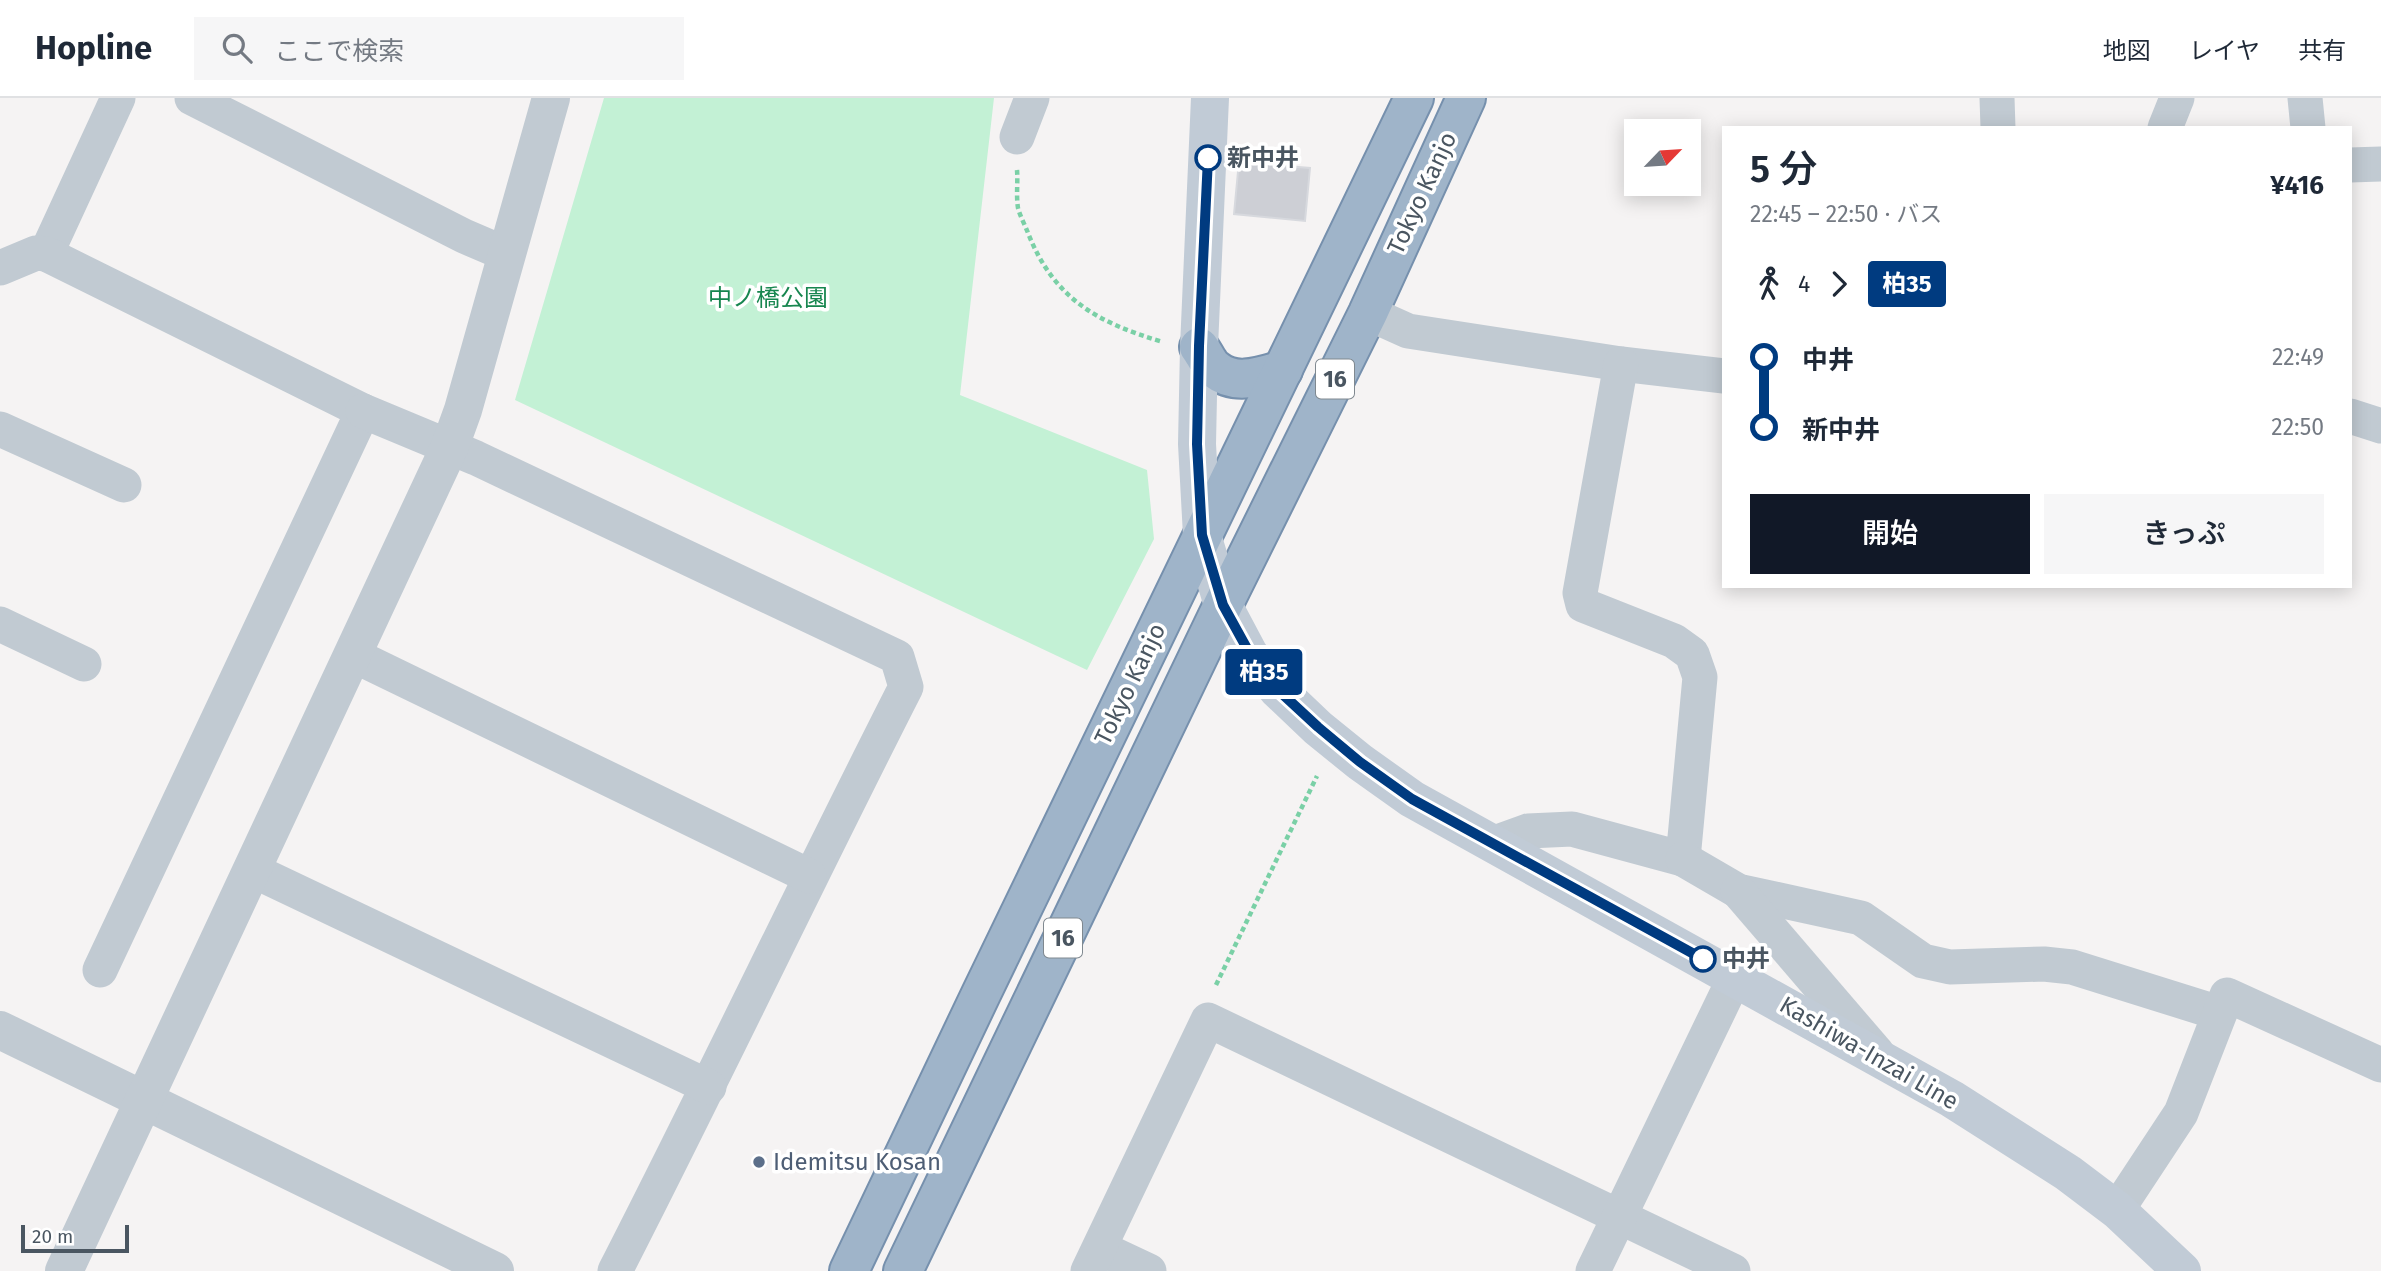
<!DOCTYPE html>
<html lang="ja">
<head>
<meta charset="utf-8">
<style>
  body { margin:0; font-family:"Fira Sans","Noto Sans JP",sans-serif; background:#f6f6f7; color:#1f2937; height:100vh; display:flex; flex-direction:column; font-size:26px; white-space:nowrap }
  * { box-sizing:border-box; margin:0 }
  p { font-size:23px; color:#747a83 }
  .icon { flex:none; width:38px; height:38px; fill:none; stroke:currentColor; stroke-width:2; stroke-linecap:round; stroke-linejoin:round }
  .map { position:relative; flex:1; overflow:hidden }
  .drawer { position:absolute; left:1722px; top:28px; width:630px; height:462px; display:flex; flex-direction:column; background:#fff; border-radius:0px; box-shadow:0 4px 18px #0003 }
  .drawer>* { flex:none }
  .badge { padding:0 14px; border-radius:5px; font-size:24px; line-height:46px }
  .needle { width:46px; rotate:65deg }
  .fabs { position:absolute; left:1624px; top:21px; display:grid; gap:14px }
  .fabs a { display:grid; place-items:center; width:77px; height:77px; border-radius:0px; background:#fff; box-shadow:0 4px 18px #0003; font-size:35px }
  .scale { position:absolute; left:21px; bottom:18px; width:108px; box-sizing:border-box; padding-left:7px; border:4px solid #4a5661; border-top:0; font-size:19px; line-height:24px; white-space:nowrap; color:#4a5661; -webkit-text-stroke:5px #fff; paint-order:stroke }
  .map>.badge { position:absolute; translate:-50% -50%; box-shadow:0 0 0 4px #fff }
  .legs { display:flex; align-items:center; gap:10px; height:77px; padding:0 28px; font-size:23px }
  .legs p { margin-inline-start:auto }
  .head { display:flex; align-items:center; justify-content:space-between; height:119px; padding:0 28px }
  h1 { font-size:38px; font-weight:600; line-height:52px }
  .button { display:flex; gap:14px; margin-top:auto; padding:14px 28px }
  .button a { flex:1; height:80px; border-radius:0px; background:#111827; color:#fff; font-size:28px; font-weight:600; line-height:80px; text-align:center }
  .button a+a { background:#f6f6f7; color:#1f2937 }
  ul { padding:0 28px; list-style:none }
  li { display:flex; align-items:center; gap:24px; height:70px; font-size:26px }
  li i { display:grid; place-items:center; width:10px; height:100%; margin:0 9px; background:currentColor }
  li i::after { content:''; width:18px; height:18px; margin:-9px; border:5px solid; border-radius:50%; background:#fff }
  li p { margin-inline-start:auto }
  li:first-child i { background:linear-gradient(#0000 50%,currentColor 0) }
  li:last-child i { background:linear-gradient(currentColor 50%,#0000 0) }
  header { display:flex; align-items:center; gap:42px; box-sizing:border-box; height:98px; padding:0 35px; background:#fff; border-bottom:2px solid #e0e1e3 }
  header strong { font-size:33px }
  nav { display:flex; gap:38px; margin-inline-start:auto; font-size:24px }
  .search { width:490px; height:63px; background:#f6f6f7; display:flex; align-items:center; gap:18px; box-sizing:border-box; padding:0 24px; border-radius:0px; color:#747a83; font-size:26px }
  .map>svg:first-child { display:block }
</style>
</head>
<body>
<header>
<strong>Hopline</strong>
<div class="search"><svg class="icon" aria-label="search" viewBox="0 0 24 24"><circle cx="10" cy="10" r="6"/><path d="M15 15l6 6"/></svg>ここで検索</div>
<nav><a>地図</a><a>レイヤ</a><a>共有</a></nav>
</header>
<div class="map">
<svg width="2381" height="1173" viewBox="0 0 2381 1173">
  <rect width="100%" height="100%" fill="#f5f3f3"/>
  <polygon fill="#c3f1d5" points="604,0 994,0 960,297 1147,372 1154,441 1087,572 515,302"/>
  <polygon fill="#cdcfd5" stroke="#d7d9de" stroke-width="2" points="1261,56 1273,58 1273,67 1310,70 1305,123 1234,116 1239,63 1261,65"/>
  <g fill="none" stroke-linecap="round" stroke-linejoin="round">
    <defs>
      <g id="trunk">
        <path d="M 1199,249 C 1204,255 1209,268 1216,272 C 1236,288 1261,278 1283,272"/>
        <polyline points="849,1173 981,896 1414,0"/>
        <polyline points="903,1173 1223,507 1368,215 1466,0"/>
      </g>
    </defs>
    <use href="#trunk" stroke="#7690ad" stroke-width="42"/>
    <g stroke="#7ad0a6" stroke-width="4.5" stroke-dasharray="5 3.5" stroke-linecap="butt">
      <path d="M 1017,72 C 1018,84 1016,98 1018,110 C 1020,118 1025,127 1028,135 C 1054,201 1098,225 1163,244"/>
      <polyline points="1216,887 1317,678"/>
    </g>
    <g stroke="#c1cad2" stroke-width="35">
      <polyline points="192,0 464,138 506,156"/>
      <polyline points="1997,0 1998,30"/>
      <polyline points="2305,0 2308,30"/>
      <polyline points="2165,30 2177,0"/>
      <polyline points="1017,39 1032,0"/>
      <polyline points="2350,67 2381,66"/>
      <polyline points="46,156 118,0"/>
      <polyline points="0,170 36,155 46,156 363,313 100,872"/>
      <polyline points="1368,215 1408,233 1621,266 1724,278"/>
      <path d="M 363,313 L 476,360 L 897,559 L 906,589 C 807,783 714,980 615,1173"/>
      <polyline points="2350,318 2381,328"/>
      <polyline points="0,331 124,387"/>
      <polyline points="0,526 84,566"/>
      <polyline points="353,557 809,778"/>
      <polyline points="1492,746 1528,733 1572,731 1683,761 1700,579 1692,556 1674,543 1583,507 1580,495 1621,266"/>
      <polyline points="1683,761 1738,793 1861,820 1923,863 1950,869 2044,866 2072,869 2219,915"/>
      <polyline points="252,772 709,989"/>
      <polyline points="1738,793 1877,955"/>
      <polyline points="2117,1112 2181,1015 2227,897 2381,967"/>
      <polyline points="1100,1150 1149,1173"/>
      <polyline points="1088,1173 1208,922 1733,1173"/>
      <polyline points="1593,1173 1735,879"/>
    </g>
    <g stroke="#c1cad2" stroke-width="38">
      <polyline points="0,932 495,1173"/>
      <polyline points="64,1173 450,348 463,312 551,0"/>
    </g>
    <polyline stroke="#c1cbd6" stroke-width="38" points="1210,0 1199,249 1197,346 1202,437 1223,507 1249,556 1278,592 1318,630 1360,664 1412,701 1952,1001 2068,1075 2117,1112 2182,1173"/>
    <use href="#trunk" stroke="#9fb4c9" stroke-width="38"/>
  </g>
  <g fill="none" stroke-linecap="round" stroke-linejoin="round">
    <defs>
      <polyline id="line-1" points="1208,60 1199,248 1197,346 1202,437 1223,507 1250,556 1278,592 1318,629 1360,664 1412,701 1703,861"/>
    </defs>
    <use href="#line-1" stroke="#fff" stroke-width="16"/>
    <use href="#line-1" stroke="#003b80" stroke-width="10"/>
  </g>
  <g fill="#fff" stroke="#003b80" stroke-width="3.5">
    <circle cx="1208" cy="60" r="12"/>
    <circle cx="1703" cy="861" r="12"/>
  </g>
  <circle fill="#5c6f8a" stroke="#fff" stroke-width="2.5" cx="759" cy="1064" r="7"/>
  <g text-anchor="middle" dominant-baseline="central" stroke-width="7" stroke-linejoin="round" paint-order="stroke">
    <g fill="#fff" stroke="#808990" stroke-width="2">
      <rect x="1316" y="261.5" width="38" height="39" rx="5"/>
      <rect x="1044" y="820.5" width="38" height="39" rx="5"/>
    </g>
    <g font-size="23" font-weight="bold" fill="#4a5661">
      <text x="1335" y="281">16</text>
      <text x="1063" y="840">16</text>
    </g>
    <g font-size="24" font-weight="bold" fill="#4a5661" stroke="#fff" text-anchor="start">
      <text x="1227" y="60">新中井</text>
      <text x="1722" y="861">中井</text>
    </g>
    <g font-size="24" fill="#4a5661" stroke="#fff">
      <text transform="translate(1422 95) rotate(-65)">Tokyo Kanjo</text>
      <text transform="translate(1130 586) rotate(-64)">Tokyo Kanjo</text>
      <text transform="translate(1869 955) rotate(30)">Kashiwa-Inzai Line</text>
    </g>
    <g font-size="24" fill="#17864f" stroke="#fff">
      <text x="768" y="200">中ノ橋公園</text>
    </g>
    <g font-size="24" fill="#4e5e75" stroke="#fff" text-anchor="start">
      <text x="773" y="1064">Idemitsu Kosan</text>
    </g>
  </g>
</svg>
<div class="fabs">
<a><svg class="needle" viewBox="-14 -14 28 28"><path d="M0-13l5 13h-10z" fill="#e53935"/><path d="M0 13l5-13h-10z" fill="#747a83"/></svg></a>
</div>
<div class="scale">20 m</div>
<b class="badge" style="left:1264px;top:574px;background:#003b80;color:#fff">柏35</b>
<section class="drawer">
<div class="head"><div><h1>5 分</h1><p>22:45 – 22:50 · バス</p></div><b>¥416</b></div>
<div class="legs"><svg class="icon" aria-label="walk" viewBox="0 0 24 24"><circle cx="13" cy="4" r="2"/><path d="M13 8l-2 6 4 7M11 14l-3 7M7 12l3-4h3l4 4"/></svg>4<svg class="icon" aria-label="forward" viewBox="0 0 24 24"><path d="M9 5l7 7-7 7"/></svg><b class="badge" style="background:#003b80;color:#fff">柏35</b></div>
<ul>
<li><i style="color:#003b80"></i><b>中井</b><p>22:49</p></li>
<li><i style="color:#003b80"></i><b>新中井</b><p>22:50</p></li>
</ul>
<div class="button"><a>開始</a><a>きっぷ</a></div>
</section>
</div>
</body>
</html>
